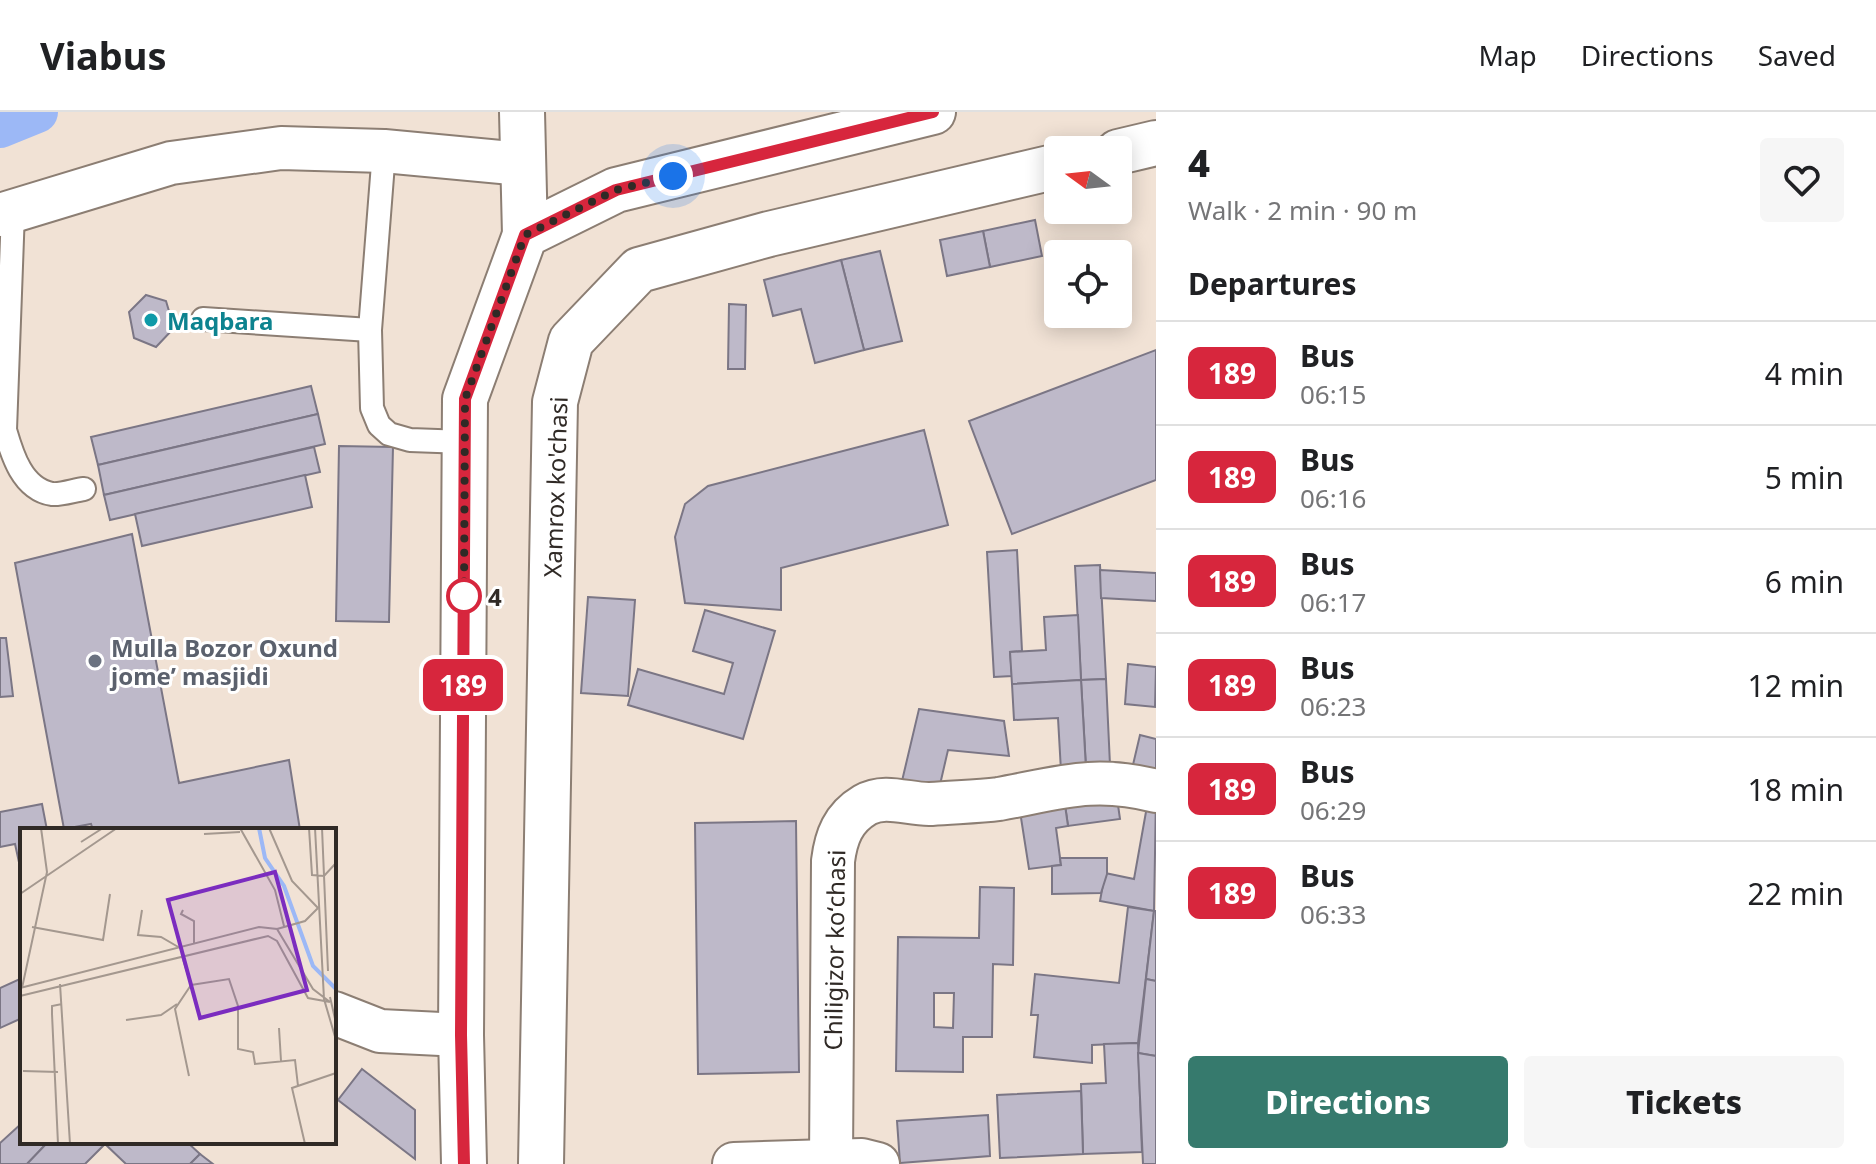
<!DOCTYPE html>
<html lang="en">
<head>
<meta charset="utf-8">
<style>
  body { margin:0; font-family:"Noto Sans",sans-serif; background:#f6f6f6; color:#202124; height:100vh; display:flex; flex-direction:column; font-size:30px; white-space:nowrap }
  * { box-sizing:border-box; margin:0 }
  p { font-size:26px; color:#757577 }
  .icon { flex:none; width:44px; height:44px; fill:none; stroke:currentColor; stroke-width:2; stroke-linecap:round; stroke-linejoin:round }
  .map { position:relative; flex:1; overflow:hidden }
  .side { display:flex; flex-direction:column; background:#fff; width:720px }
  .side>* { flex:none }
  .badge { padding:0 16px; border-radius:12px; font-size:28px; line-height:52px }
  .needle { width:52px; rotate:285deg }
  .fabs { position:absolute; left:1044px; top:24px; display:grid; gap:16px }
  .fabs a { display:grid; place-items:center; width:88px; height:88px; border-radius:8px; background:#fff; box-shadow:0 4px 20px #0003; font-size:40px }
  .you { position:absolute; width:40px; height:40px; margin:-20px; border:6px solid #fff; border-radius:50%; background:#1a73e8; box-shadow:0 0 0 12px #1a73e833 }
  .map>.badge { position:absolute; translate:-50% -50%; box-shadow:0 0 0 4px #fff }
  h2 { padding:0 32px; font-size:30px; line-height:72px }
  .round { display:grid; place-items:center; flex:none; width:84px; height:84px; border-radius:8px; background:#f6f6f6 }
  .overview { display:flex; align-items:center; justify-content:space-between; height:136px; padding:0 32px }
  h1 { font-size:38px; font-weight:800; line-height:60px }
  .primary-button { display:flex; gap:16px; margin-top:auto; padding:16px 32px }
  .primary-button a { flex:1; height:92px; border-radius:8px; background:#367a6d; color:#fff; font-size:32px; font-weight:800; line-height:92px; text-align:center }
  .primary-button a+a { background:#f6f6f6; color:#202124 }
  ul { padding:0; list-style:none }
  li { display:flex; align-items:center; gap:24px; height:104px; padding:0 32px; border-top:2px solid #e0e0e0 }
  li div { flex:1 }
  li b { display:block; font-size:30px }
  li em { font-style:normal }
  li .badge { min-width:88px; font-weight:700; text-align:center }
  header { display:flex; align-items:center; gap:48px; box-sizing:border-box; height:112px; padding:0 40px; background:#fff; border-bottom:2px solid #e0e0e0 }
  header strong { font-size:38px }
  nav { display:flex; gap:44px; margin-inline-start:auto; font-size:28px }
  main { display:flex; flex:1; min-height:0 }
  .map>svg:first-child { display:block }
</style>
</head>
<body>
<header>
<strong>Viabus</strong>
<nav><a>Map</a><a>Directions</a><a>Saved</a></nav>
</header>
<main>
<div class="map">
<svg width="1156" height="1052" viewBox="0 0 1156 1052">
  <rect width="100%" height="100%" fill="#f1e2d5"/>
  <g fill="none" stroke-linecap="round" stroke-linejoin="round">
    <polyline stroke="#9cb8f6" stroke-width="42" points="0,15 37,0"/>
  </g>
  <g fill="#beb9c9" stroke="#7b7685" stroke-width="2" fill-rule="evenodd">
    <polygon points="1035,108 1042,144 990,155 983,119"/>
    <polygon points="983,119 990,155 947,164 940,128"/>
    <polygon points="880,139 902,229 864,238 841,148"/>
    <polygon points="841,148 864,238 815,251 801,197 773,204 764,168"/>
    <polygon points="146,183 166,189 174,216 156,235 134,226 129,200"/>
    <polygon points="729,192 746,193 745,257 728,257"/>
    <polygon points="1156,238 1156,368 1012,422 969,309"/>
    <polygon points="311,274 318,302 98,353 91,325"/>
    <polygon points="318,302 325,332 104,383 98,353"/>
    <polygon points="924,318 948,413 781,456 781,498 685,491 675,425 685,392 708,374"/>
    <polygon points="339,334 393,335 389,510 336,509"/>
    <polygon points="314,335 320,360 110,408 104,383"/>
    <polygon points="305,363 312,395 142,434 135,402"/>
    <polygon points="132,422 179,671 289,648 300,718 93,718 91,712 64,717 15,451"/>
    <polygon points="1017,438 1022,539 1010,540 1012,564 994,565 987,440"/>
    <polygon points="1100,453 1106,567 1081,568 1075,454"/>
    <polygon points="1100,458 1156,461 1156,489 1101,486"/>
    <polygon points="588,485 635,488 628,584 581,581"/>
    <polygon points="705,498 775,519 743,627 628,593 638,557 724,582 733,551 693,539"/>
    <polygon points="1078,503 1081,568 1012,572 1010,540 1046,538 1044,505"/>
    <polygon points="0,526 6,526 13,584 0,585"/>
    <polygon points="1128,552 1156,555 1155,595 1125,592"/>
    <polygon points="1106,567 1110,653 1086,655 1081,568"/>
    <polygon points="1081,568 1086,657 1061,659 1058,606 1014,608 1012,572"/>
    <polygon points="919,597 1004,609 1009,644 948,638 939,677 902,669"/>
    <polygon points="1140,623 1156,627 1156,663 1132,657"/>
    <polygon points="1116,679 1120,707 1068,714 1064,686"/>
    <polygon points="1149,683 1156,684 1154,799 1100,789 1105,761 1134,767"/>
    <polygon points="1064,686 1068,714 1056,716 1061,753 1029,757 1019,693"/>
    <polygon points="42,692 47,718 22,718 22,764 15,732 0,735 0,700"/>
    <polygon points="796,709 799,960 698,962 695,711"/>
    <polygon points="1060,746 1107,746 1107,762 1101,781 1052,782 1052,754 1061,753"/>
    <path d="M 980,775 L 1014,776 L 1013,853 L 993,852 L 992,925 L 963,925 L 963,960 L 896,959 L 898,825 L 979,826 ZM 934,881 L 954,881 L 953,916 L 934,915 Z"/>
    <polygon points="1128,795 1154,799 1138,931 1092,933 1092,951 1034,945 1038,903 1031,903 1035,862 1119,871"/>
    <polygon points="1154,799 1156,799 1156,869 1146,867"/>
    <polygon points="22,866 22,906 0,916 0,876"/>
    <polygon points="1146,867 1156,869 1156,944 1138,941"/>
    <polygon points="1138,931 1142,1040 1083,1042 1081,972 1106,971 1104,932"/>
    <polygon points="1138,941 1156,944 1156,1052 1143,1052"/>
    <polygon points="362,957 415,998 415,1047 338,988"/>
    <polygon points="1081,979 1083,1042 1000,1046 997,983"/>
    <polygon points="988,1003 990,1044 900,1051 897,1009"/>
    <polygon points="22,1011 22,1030 48,1030 27,1052 0,1052 0,1031"/>
    <polygon points="48,1030 187,1030 200,1042 190,1052 126,1052 105,1032 85,1052 27,1052"/>
    <polygon points="200,1042 213,1052 190,1052"/>
  </g>
  <g fill="none" stroke-linecap="round" stroke-linejoin="round">
    <defs>
      <g id="lane">
        <polyline points="384,39 370,218 372,296 379,313 389,322 410,328 465,330"/>
        <path d="M 13,99 L 5,318 C 12,342 22,377 52,382 C 61,383 75,378 84,377"/>
        <polyline points="203,207 370,218"/>
      </g>
      <g id="street">
        <polyline points="0,103 171,51 281,36 384,39 522,52"/>
        <polyline points="334,901 380,919 461,923"/>
        <path d="M 831,1049 L 833,749 C 836,725 843,706 865,693 C 886,681 909,693 931,692 C 953,690 977,690 999,687 C 1059,676 1094,663 1156,679"/>
        <polyline points="734,1052 862,1048 878,1052"/>
      </g>
      <g id="secondary">
        <polyline points="522,0 525,123"/>
        <polyline points="1118,40 1156,31"/>
        <polyline points="464,1052 461,923 465,287 525,123 616,78 933,0"/>
        <polyline points="541,1052 555,290 571,229 639,158 769,122 1058,54"/>
      </g>
    </defs>
    <use href="#lane" stroke="#8c7e73" stroke-width="26"/>
    <use href="#street" stroke="#8c7e73" stroke-width="46"/>
    <use href="#secondary" stroke="#8c7e73" stroke-width="48"/>
    <use href="#lane" stroke="#fff" stroke-width="22"/>
    <use href="#street" stroke="#fff" stroke-width="42"/>
    <use href="#secondary" stroke="#fff" stroke-width="44"/>
  </g>
  <g fill="none" stroke-linecap="round" stroke-linejoin="round">
    <defs>
      <polyline id="line" points="464,1052 461,923 465,287 525,123 616,78 933,0"/>
    </defs>
    <use href="#line" stroke="#fff" stroke-width="18"/>
    <use href="#line" stroke="#d7263d" stroke-width="12"/>
    <polyline stroke="#302a26" stroke-width="8" stroke-dasharray="0 14.4" points="464,484 465,287 525,123 616,78 673,64"/>
  </g>
  <circle fill="#0f9aa8" stroke="#fff" stroke-width="3" cx="151" cy="208" r="8"/>
  <circle fill="#fff" stroke="#d7263d" stroke-width="4" cx="464" cy="484" r="16"/>
  <circle fill="#6b7280" stroke="#fff" stroke-width="3" cx="95" cy="549" r="8"/>
  <g text-anchor="middle" dominant-baseline="central" stroke-width="6" stroke-linejoin="round" paint-order="stroke">
    <g font-size="24" font-weight="bold" fill="#0d838f" stroke="#fff" text-anchor="start">
      <text x="167" y="208">Maqbara</text>
    </g>
    <g font-size="24" fill="#302a26" stroke="#fff">
      <text transform="translate(555 375) rotate(-88)">Xamrox ko'chasi</text>
      <text transform="translate(834 838) rotate(-89)">Chiligizor koʻchasi</text>
    </g>
    <g font-size="24" font-weight="bold" fill="#302a26" stroke="#fff" text-anchor="start">
      <text x="488" y="484">4</text>
    </g>
    <g font-size="24" font-weight="bold" fill="#5b616d" stroke="#fff" text-anchor="start">
      <text x="111" y="535">Mulla Bozor Oxund<tspan x="111" dy="28">jome’ masjidi</tspan></text>
    </g>
  </g>
  <g transform="translate(20 716)">
    <rect width="316" height="316" fill="#f1e2d5"/>
    <path fill="none" stroke="#9cb8f6" stroke-width="4" d="M 239,0 L 245,30 L 264,58 L 293,138 L 316,161"/>
    <path fill="none" stroke="#a4988f" stroke-width="2" d="M 220,0 L 255,62 L 264,98M 249,0 L 272,53 L 298,80M 289,0 L 292,47 L 304,48 L 316,35M 295,0 L 304,171 L 316,212M 302,0 L 308,143M 184,6 L 220,4M 61,14 L 83,0M 0,66 L 97,0M 122,82 L 118,107 L 141,109 L 160,120M 163,82 L 161,86 L 174,93 L 174,116M 12,99 L 83,112 L 90,66M 257,101 L 285,93 L 298,80M 162,128 L 171,157M 40,156 L 50,316M 171,157 L 209,151 L 218,178 L 218,221 L 233,224 L 235,236 L 275,232 L 278,258M 0,160 L 239,99 L 257,101 L 293,161 L 310,174M 2,160 L 27,44 L 21,0M 0,168 L 248,108 L 257,113 L 288,170 L 310,174M 310,169 L 316,195M 106,192 L 141,187 L 157,176M 259,200 L 261,233M 3,243 L 38,244M 169,248 L 155,181 L 171,157M 38,316 L 32,186 L 32,178 L 42,176M 243,316 L 278,316M 285,316 L 272,260 L 316,245"/>
    <path fill="#7b2cbf" fill-opacity="0.15" stroke="#7b2cbf" stroke-width="4" d="M 255,44 L 287,162 L 180,190 L 148,72 Z"/>
    <rect width="316" height="316" fill="none" stroke="#302a26" stroke-width="4"/>
  </g>
</svg>
<div class="fabs">
<a><svg class="needle" viewBox="-14 -14 28 28"><path d="M0-13l5 13h-10z" fill="#e53935"/><path d="M0 13l5-13h-10z" fill="#757577"/></svg></a>
<a><svg class="icon" aria-label="locate" viewBox="0 0 24 24"><circle cx="12" cy="12" r="6"/><path d="M12 2v4M12 18v4M2 12h4M18 12h4"/></svg></a>
</div>
<div class="you" style="left:673px;top:64px"></div>
<b class="badge" style="left:463px;top:573px;background:#d7263d;color:#fff">189</b>
</div>
<section class="side">
<div class="overview"><div><h1>4</h1><p>Walk · 2 min · 90 m</p></div><a class="round"><svg class="icon" aria-label="heart" viewBox="0 0 24 24"><path d="M12 20l-8-8c-3-5 5-10 8-4 3-6 11-1 8 4z"/></svg></a></div>
<h2>Departures</h2>
<ul>
<li><span class="badge" style="background:#d7263d;color:#fff">189</span><div><b>Bus</b><p>06:15</p></div><em>4 min</em></li>
<li><span class="badge" style="background:#d7263d;color:#fff">189</span><div><b>Bus</b><p>06:16</p></div><em>5 min</em></li>
<li><span class="badge" style="background:#d7263d;color:#fff">189</span><div><b>Bus</b><p>06:17</p></div><em>6 min</em></li>
<li><span class="badge" style="background:#d7263d;color:#fff">189</span><div><b>Bus</b><p>06:23</p></div><em>12 min</em></li>
<li><span class="badge" style="background:#d7263d;color:#fff">189</span><div><b>Bus</b><p>06:29</p></div><em>18 min</em></li>
<li><span class="badge" style="background:#d7263d;color:#fff">189</span><div><b>Bus</b><p>06:33</p></div><em>22 min</em></li>
</ul>
<div class="primary-button"><a>Directions</a><a>Tickets</a></div>
</section>
</main>
</body>
</html>
